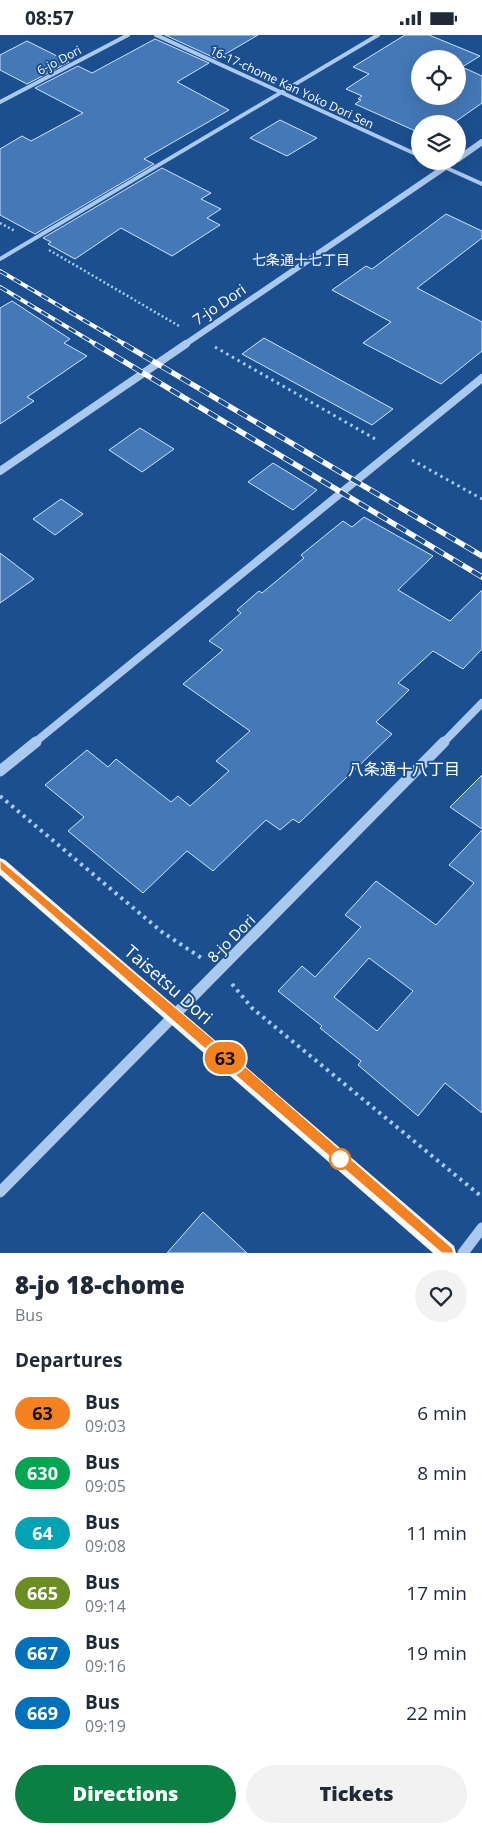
<!DOCTYPE html>
<html lang="en">
<head>
<meta charset="utf-8">
<style>
  body { margin:0; font-family:"Open Sans","Noto Sans JP",sans-serif; background:#f2f2f3; color:#1f2937; height:100vh; display:flex; flex-direction:column; font-size:19px; white-space:nowrap }
  * { box-sizing:border-box; margin:0 }
  p { font-size:16px; color:#747a83 }
  .icon { flex:none; width:28px; height:28px; fill:none; stroke:currentColor; stroke-width:2; stroke-linecap:round; stroke-linejoin:round }
  .map { position:relative; height:1218px; overflow:hidden }
  .panel { display:flex; flex-direction:column; background:#fff; flex:1 }
  .panel>* { flex:none }
  .badge { padding:0 10px; border-radius:16px; font-size:18px; line-height:32px }
  .controls { position:absolute; left:411px; top:15px; display:grid; gap:10px }
  .controls a { display:grid; place-items:center; width:55px; height:55px; border-radius:50%; background:#fff; box-shadow:0 5px 20px #0002; font-size:25px }
  .map>.badge { position:absolute; translate:-50% -50%; box-shadow:0 0 0 2px #fff }
  h2 { padding:0 15px; font-size:19px; line-height:45px }
  .round { display:grid; place-items:center; flex:none; width:52px; height:52px; border-radius:26px; background:#f2f2f3 }
  .head { display:flex; align-items:center; justify-content:space-between; height:85px; padding:0 15px }
  h1 { font-size:24px; font-weight:800; line-height:38px }
  .primary-button { display:flex; gap:10px; margin-top:auto; padding:10px 15px }
  .primary-button a { flex:1; height:58px; border-radius:30px; background:#0b8043; color:#fff; font-size:20px; font-weight:800; line-height:58px; text-align:center }
  .primary-button a+a { background:#f2f2f3; color:#1f2937 }
  ul { padding:0; list-style:none }
  li { display:flex; align-items:center; gap:15px; height:60px; padding:0 15px }
  li div { flex:1 }
  li b { display:block; font-size:19px }
  li em { font-style:normal }
  li .badge { min-width:55px; font-weight:700; text-align:center }
  .status { display:flex; justify-content:space-between; align-items:center; height:35px; padding:0 25px; background:#fff; direction:ltr }
  .status svg { height:14px; fill:currentColor }
  .map>svg:first-child { display:block }
</style>
</head>
<body>
<div class="status"><b>08:57</b><svg viewBox="0 0 49 12"><path d="M0 12V9h3v3zM5 12V6h3v6zM10 12V3h3v9zM15 12V0h3v12zM26 1h20v11H26zM47 4h2v5h-2z"/></svg></div>
<div class="map">
<svg width="482" height="1218" viewBox="0 0 482 1218">
  <rect width="100%" height="100%" fill="#1b4f8f"/>
  <g fill="#4478b7" stroke="#cfe3fa" fill-rule="evenodd">
    <polygon points="165,0 258,0 217,24"/>
    <path d="M 405,0 L 429,0 L 480,21 L 462,32 L 482,41 L 482,68 L 452,89 L 420,89 L 420,98 L 355,69 L 361,65 L 358,64 L 362,61 L 346,54 L 369,39 L 353,32 ZM 420,24 L 458,24 L 458,61 L 420,61 Z"/>
    <polygon points="155,4 209,28 177,47 229,75 144,124 154,129 35,199 0,180 0,114 22,101 31,106 83,78 35,53 78,31 92,38"/>
    <polygon points="27,6 69,27 27,49 0,35 0,20"/>
    <polygon points="280,85 317,103 287,121 250,103"/>
    <polygon points="162,133 211,158 201,164 221,174 207,183 220,190 172,221 121,193 75,224 48,209 51,207 43,203"/>
    <polygon points="446,179 482,196 482,203 417,253 482,287 482,316 441,349 363,308 391,287 332,255 366,231 372,234"/>
    <polygon points="12,266 70,304 64,308 87,321 27,362 34,366 0,389 0,273"/>
    <polygon points="264,303 393,374 372,390 242,319"/>
    <polygon points="140,393 174,414 142,437 109,415"/>
    <polygon points="273,428 317,455 293,475 248,447"/>
    <polygon points="61,464 83,479 55,500 33,484"/>
    <polygon points="364,482 433,521 398,555 450,586 482,555 482,614 463,634 433,616 398,648 409,655 376,687 392,699 299,788 293,784 280,795 266,785 213,836 187,816 143,858 68,796 84,782 45,750 87,715 108,732 116,724 171,767 178,761 190,771 229,736 216,726 250,696 183,649 223,615 209,606 241,578 237,575 259,556 262,558 304,523 301,520 343,486 352,492"/>
    <polygon points="0,518 34,544 0,568"/>
    <polygon points="482,740 482,794 450,772"/>
    <path d="M 482,795 L 482,1078 L 445,1048 L 418,1081 L 358,1030 L 361,1026 L 320,993 L 322,991 L 278,956 L 302,931 L 315,942 L 361,892 L 345,880 L 376,846 L 436,890 L 474,848 L 449,830 ZM 369,923 L 413,956 L 377,996 L 334,962 Z"/>
    <polygon points="203,1177 247,1218 167,1218"/>
  </g>
  <g fill="none" stroke-linecap="round" stroke-linejoin="round">
    <g stroke="#a9c9ee" stroke-width="2.5" stroke-dasharray="2 2.5" stroke-linecap="butt">
      <polyline points="0,188 15,196"/>
      <polyline points="49,215 179,291"/>
    </g>
    <g stroke="#a9c9ee" stroke-width="3" stroke-dasharray="2.5 4" stroke-linecap="butt">
      <polyline points="215,312 377,405"/>
      <polyline points="412,425 482,464"/>
    </g>
    <g stroke="#a9c9ee" stroke-width="4" stroke-dasharray="3 4.5" stroke-linecap="butt">
      <polyline points="0,761 162,897 203,924"/>
      <polyline points="232,949 252,973 482,1162"/>
    </g>
    <g stroke="#a9c9ee" stroke-width="4">
      <polyline points="156,0 420,121"/>
      <polyline points="0,67 128,0"/>
      <polyline points="431,126 482,149"/>
      <polyline points="0,224 378,0"/>
    </g>
    <g stroke="#a9c9ee" stroke-width="6">
      <polyline points="458,124 482,107"/>
      <polyline points="184,310 454,126"/>
    </g>
    <g stroke="#a9c9ee" stroke-width="8">
      <polyline points="0,436 186,309"/>
      <polyline points="34,708 482,343"/>
      <polyline points="443,708 482,668"/>
    </g>
    <g stroke="#a9c9ee" stroke-width="11">
      <polyline points="0,736 36,707"/>
      <polyline points="0,1157 444,707"/>
      <polyline points="463,1218 482,1193"/>
    </g>
    <polygon fill="#f8faff" fill-rule="evenodd" points="0,823 5,825 454,1211 456,1218 433,1218 0,840"/>
    <defs>
      <g id="rail-far1">
        <polyline points="0,236 126,310"/>
        <polyline points="0,252 97,310"/>
      </g>
      <g id="rail">
        <polyline points="95,309 482,542"/>
        <polyline points="124,309 482,521"/>
      </g>
    </defs>
    <use href="#rail-far1" stroke="#fff" stroke-width="4"/>
    <use href="#rail" stroke="#fff" stroke-width="5.5"/>
    <use href="#rail-far1" stroke="#1b4f8f" stroke-width="2.5" stroke-dasharray="8" stroke-linecap="butt"/>
    <use href="#rail" stroke="#1b4f8f" stroke-width="4" stroke-dasharray="11" stroke-linecap="butt"/>
  </g>
  <polygon fill="#f58220" stroke="#fff" points="0,825 241,1028 452,1213 454,1218 442,1218 232,1037 0,834"/>
  <circle fill="#fff" stroke="#f58220" stroke-width="2.5" cx="340" cy="1124" r="10"/>
  <g text-anchor="middle" dominant-baseline="central" stroke-width="4" stroke-linejoin="round" paint-order="stroke">
    <g font-size="12" fill="#fff" stroke="#1b4f8f">
      <text transform="translate(59 25) rotate(-28)">6-jo Dori</text>
      <text transform="translate(292 52) rotate(25)">16-17-chome Kan Yoko Dori Sen</text>
    </g>
    <g font-size="14" fill="#fff" stroke="#1b4f8f">
      <text x="301" y="224">七条通十七丁目</text>
    </g>
    <g font-size="15" fill="#fff" stroke="#1b4f8f">
      <text transform="translate(219 269) rotate(-34)">7-jo Dori</text>
      <text transform="translate(231 903) rotate(-45)">8-jo Dori</text>
    </g>
    <g font-size="16" fill="#fff" stroke="#1b4f8f">
      <text x="404" y="734">八条通十八丁目</text>
    </g>
    <g font-size="18" fill="#fff" stroke="#1b4f8f">
      <text transform="translate(169 949) rotate(41)">Taisetsu Dori</text>
    </g>
  </g>
</svg>
<div class="controls">
<a><svg class="icon" aria-label="locate" viewBox="0 0 24 24"><circle cx="12" cy="12" r="6"/><path d="M12 2v4M12 18v4M2 12h4M18 12h4"/></svg></a>
<a><svg class="icon" aria-label="layers" viewBox="0 0 24 24"><path d="M12 4l9 5-9 5-9-5zM3 14l9 5 9-5"/></svg></a>
</div>
<b class="badge" style="left:225px;top:1023px;background:#f58220;color:#111">63</b>
</div>
<section class="panel">
<div class="head"><div><h1>8-jo 18-chome</h1><p>Bus</p></div><a class="round"><svg class="icon" aria-label="heart" viewBox="0 0 24 24"><path d="M12 20l-8-8c-3-5 5-10 8-4 3-6 11-1 8 4z"/></svg></a></div>
<h2>Departures</h2>
<ul>
<li><span class="badge" style="background:#f58220;color:#111">63</span><div><b>Bus</b><p>09:03</p></div><em>6 min</em></li>
<li><span class="badge" style="background:#00a651;color:#fff">630</span><div><b>Bus</b><p>09:05</p></div><em>8 min</em></li>
<li><span class="badge" style="background:#00a3b4;color:#fff">64</span><div><b>Bus</b><p>09:08</p></div><em>11 min</em></li>
<li><span class="badge" style="background:#6b8e23;color:#fff">665</span><div><b>Bus</b><p>09:14</p></div><em>17 min</em></li>
<li><span class="badge" style="background:#0072bc;color:#fff">667</span><div><b>Bus</b><p>09:16</p></div><em>19 min</em></li>
<li><span class="badge" style="background:#0072bc;color:#fff">669</span><div><b>Bus</b><p>09:19</p></div><em>22 min</em></li>
</ul>
<div class="primary-button"><a>Directions</a><a>Tickets</a></div>
</section>
</body>
</html>
